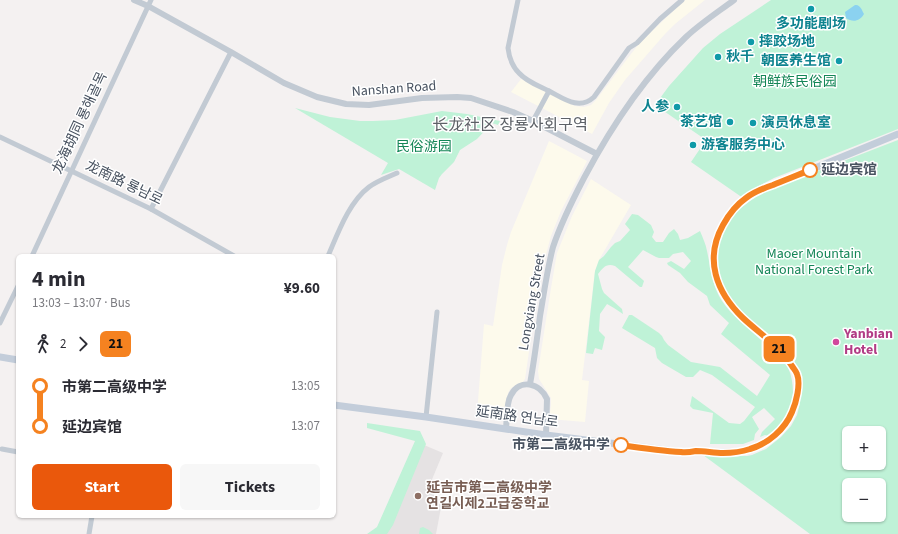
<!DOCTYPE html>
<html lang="en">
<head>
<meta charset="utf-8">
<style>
  body { margin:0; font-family:"Source Sans 3","Noto Sans SC","Noto Sans KR",sans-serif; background:#f7f7f7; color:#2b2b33; height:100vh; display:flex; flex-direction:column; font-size:15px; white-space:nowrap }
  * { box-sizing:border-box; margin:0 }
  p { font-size:13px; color:#7c7c81 }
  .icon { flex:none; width:22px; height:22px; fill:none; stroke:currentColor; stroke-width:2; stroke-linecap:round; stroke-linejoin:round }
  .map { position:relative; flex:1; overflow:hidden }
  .details { position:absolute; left:16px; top:254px; width:320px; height:264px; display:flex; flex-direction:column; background:#fff; border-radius:6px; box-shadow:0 1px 3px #0004 }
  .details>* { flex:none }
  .badge { padding:0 8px; border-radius:6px; font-size:14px; line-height:26px }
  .controls { position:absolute; left:842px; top:426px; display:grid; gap:8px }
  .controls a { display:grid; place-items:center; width:44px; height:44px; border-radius:6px; background:#fff; box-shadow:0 1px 3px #0004; font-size:20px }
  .map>.badge { position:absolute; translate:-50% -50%; box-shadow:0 0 0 2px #fff }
  .legs { display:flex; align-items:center; gap:6px; height:44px; padding:0 16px; font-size:13px }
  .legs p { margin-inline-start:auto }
  .head { display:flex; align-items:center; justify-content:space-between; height:68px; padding:0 16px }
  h1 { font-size:22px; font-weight:700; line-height:30px }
  .cta { display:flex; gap:8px; margin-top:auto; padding:8px 16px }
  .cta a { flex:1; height:46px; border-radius:6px; background:#ea580c; color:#fff; font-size:16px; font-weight:700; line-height:46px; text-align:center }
  .cta a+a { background:#f7f7f7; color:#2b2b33 }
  ul { padding:0 16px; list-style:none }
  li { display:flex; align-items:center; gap:14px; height:40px; font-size:15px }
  li i { display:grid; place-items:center; width:6px; height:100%; margin:0 5px; background:currentColor }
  li i::after { content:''; width:10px; height:10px; margin:-5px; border:3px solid; border-radius:50%; background:#fff }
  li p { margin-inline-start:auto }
  li:first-child i { background:linear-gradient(#0000 50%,currentColor 0) }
  li:last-child i { background:linear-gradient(currentColor 50%,#0000 0) }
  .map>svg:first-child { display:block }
</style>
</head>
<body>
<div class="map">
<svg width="898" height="534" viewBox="0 0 898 534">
  <rect width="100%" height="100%" fill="#f4f1f1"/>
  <g fill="#fdfaec">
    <polygon points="685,0 705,0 675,24 665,34 625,80 609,103 592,134 511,92 521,79 575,106 584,107 591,105 596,100 627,59 638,45 652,31"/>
    <polygon points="549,141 587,161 561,211 551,236 544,262 539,283 525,379 523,382 516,385 510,389 507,396 504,414 503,416 498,417 477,414 484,324 493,326 502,265 507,245 511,232"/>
    <polygon points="591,179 631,205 599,260 595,271 582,380 589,381 585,422 549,419 551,405 551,398 539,379 538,371 551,288 557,253 572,216"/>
  </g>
  <polygon fill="#e5e2e3" points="424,445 443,453 428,489 442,502 436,534 377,534"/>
  <g fill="#bff2d7" fill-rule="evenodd">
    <polygon points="771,0 898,0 898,129 774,178 755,188 743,198 691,162 706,140 655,105 669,86 703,48 720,34"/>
    <polygon points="295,108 330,117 360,121 373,121 395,120 442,111 467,114 500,121 498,125 492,123 477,139 460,150 454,162 442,174 439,178 435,190 399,169 381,175 388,163"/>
    <path d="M 898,140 L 898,534 L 810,534 L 703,455 L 747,456 L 752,455 L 766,449 L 781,437 L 791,426 L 797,415 L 800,403 L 799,379 L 796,367 L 786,350 L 746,316 L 734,303 L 722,284 L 716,265 L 717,242 L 722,229 L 734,213 L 761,193 ZM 849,433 L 879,433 L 879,463 L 849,463 ZM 849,485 L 879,485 L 879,515 L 849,515 Z"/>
    <path d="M 632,214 L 638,215 L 651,225 L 654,232 L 652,237 L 656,242 L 663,242 L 669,233 L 674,229 L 678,234 L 680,240 L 688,238 L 700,231 C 703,238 706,245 707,251 C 711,269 712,286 722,301 C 732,316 748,328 761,340 C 765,343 770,346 774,349 C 787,360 793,375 793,392 C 793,403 789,414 783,423 C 780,428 774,432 769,436 L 765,435 L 760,437 L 762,432 L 775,419 L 764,408 L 752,417 L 759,429 L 755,434 L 754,440 L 743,444 L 710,444 L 713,413 L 693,409 L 690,406 L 692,396 L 729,423 L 740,424 L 744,421 L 755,407 L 712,375 L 700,370 L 693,377 L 686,377 L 662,363 L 657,358 L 655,348 L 622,328 L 629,315 L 632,315 L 659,333 L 662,336 L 664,340 L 668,345 L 691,362 L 720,367 L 757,396 L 770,375 L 721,334 L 729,323 L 710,305 L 707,296 L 688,282 L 680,273 L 668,265 L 667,263 L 671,261 L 684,269 L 691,261 L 683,252 L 673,254 L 669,258 L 659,258 L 656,257 L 643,250 L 628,267 L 643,280 L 644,281 L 642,287 L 640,287 L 615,266 C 606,263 603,268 598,274 L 602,289 L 604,293 L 622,309 L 623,314 L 614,308 L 607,304 L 600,314 L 599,331 L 605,337 L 602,350 L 595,348 L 593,354 L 586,353 L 595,271 L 599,260 L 604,256 L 611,247 L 615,243 L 620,241 L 630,230 L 625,224 Z"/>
    <polygon points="367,423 420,431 426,444 393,525 387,534 367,534 377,527 415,441 367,428"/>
    <polygon points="423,527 429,530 433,534 419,534 420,528"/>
  </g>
  <path fill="#8bd2f0" d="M 855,5 C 860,4 862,10 864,14 C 860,21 853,23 846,18 L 845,12 Z"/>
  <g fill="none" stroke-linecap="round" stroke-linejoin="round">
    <g stroke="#c2cad3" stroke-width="5">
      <path d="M 518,0 L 508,48 C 509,57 513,67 519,73 C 527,82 539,86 549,91 C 563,98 579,111 594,97 L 629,48 L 637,43 L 660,19 L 682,0"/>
      <polyline points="533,121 549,91"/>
      <polyline points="0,137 151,209 234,256"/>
      <polyline points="151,209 231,52"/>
      <polyline points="32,256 151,0"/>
      <path d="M 328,256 C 338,233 349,202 369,187 C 377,181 388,177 397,173"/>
      <polyline points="0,323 18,286"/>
      <polyline points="426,417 437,312"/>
      <polyline points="2,449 18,452"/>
      <polyline points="89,534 92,516"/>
    </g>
    <g stroke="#c2cad3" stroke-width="6">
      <polyline points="134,0 148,6 231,52 284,83 317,97 346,104 369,105 422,98 457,97 471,98 513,112 533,121 597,154"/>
      <path d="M 530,384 C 534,362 537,339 540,316 C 544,293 547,270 553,247 C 561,223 572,201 584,178 C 611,127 644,77 686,37 C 701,23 718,12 734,0"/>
      <path d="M 506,429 C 507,419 506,403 511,395 C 520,378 540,383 547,399 L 546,435"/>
    </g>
    <g stroke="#c3cdda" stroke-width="7">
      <polyline points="0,357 18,360"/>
      <path d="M 334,405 L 426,417 L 546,435 L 682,452 C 717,450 745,460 775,435 C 785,426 793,415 796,402 C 797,394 800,384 797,375 C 796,371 792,366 790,362 C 774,340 750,328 733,307 C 719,289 708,263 716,239 C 718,234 721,228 724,223 C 729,213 736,205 746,198 C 750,195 754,193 759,191 L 898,134"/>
    </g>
  </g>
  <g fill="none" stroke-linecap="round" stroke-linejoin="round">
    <defs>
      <path id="line-1" d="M 621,445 C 641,448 661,451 681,452 C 686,453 691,452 696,451 C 705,451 714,453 723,453 C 732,453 741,452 750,449 C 768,444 785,429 792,412 C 796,403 801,384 797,374 C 796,371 794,369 792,366 C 780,346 760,334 743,318 C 716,292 704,259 723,225 C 729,214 736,205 746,198 C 754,192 764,188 773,185 C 785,180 798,175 810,170"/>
    </defs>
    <use href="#line-1" stroke="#fff" stroke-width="9"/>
    <use href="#line-1" stroke="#f58220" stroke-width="6"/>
  </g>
  <g fill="#0f9aa8" stroke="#fff" stroke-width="1.5">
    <circle cx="811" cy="9" r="4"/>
    <circle cx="751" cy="42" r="4"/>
    <circle cx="718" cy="57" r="4"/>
    <circle cx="839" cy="61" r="4"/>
    <circle cx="677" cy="107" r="4"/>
    <circle cx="730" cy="122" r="4"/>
    <circle cx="753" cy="123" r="4"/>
    <circle cx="693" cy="145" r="4"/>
  </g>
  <g fill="#fff" stroke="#f58220" stroke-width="2">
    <circle cx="810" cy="170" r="7"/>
    <circle cx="621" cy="445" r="7"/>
  </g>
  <circle fill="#d1479c" stroke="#fff" stroke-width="1.5" cx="836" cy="342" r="4"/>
  <circle fill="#8d6e63" stroke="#fff" stroke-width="1.5" cx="418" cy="496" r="4"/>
  <g text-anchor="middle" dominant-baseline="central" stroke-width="3" stroke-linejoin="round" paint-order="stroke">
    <g font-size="14" font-weight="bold" fill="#0d838f" stroke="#fff" text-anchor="start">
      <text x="811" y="24" text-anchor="middle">多功能剧场</text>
      <text x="759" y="42">摔跤场地</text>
      <text x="726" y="57">秋千</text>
      <text x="831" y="61" text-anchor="end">朝医养生馆</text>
      <text x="669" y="107" text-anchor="end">人参</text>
      <text x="722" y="122" text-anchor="end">茶艺馆</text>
      <text x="761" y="123">演员休息室</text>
      <text x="701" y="145">游客服务中心</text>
    </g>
    <g font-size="14" fill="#148657" stroke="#fff">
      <text x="795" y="82">朝鲜族民俗园</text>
      <text x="424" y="147">民俗游园</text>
      <text x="814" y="254">Maoer Mountain<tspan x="814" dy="16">National Forest Park</tspan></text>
    </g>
    <g font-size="14" fill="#485260" stroke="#fff">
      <text transform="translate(394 89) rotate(-4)">Nanshan Road</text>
      <text transform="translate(80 123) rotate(-65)">龙海胡同 룡해골목</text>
      <text transform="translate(124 183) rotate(26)">龙南路 룡남로</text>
      <text transform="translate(532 302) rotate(-80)">Longxiang Street</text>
      <text transform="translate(517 417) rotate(8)">延南路 연남로</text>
    </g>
    <g font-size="14" font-weight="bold" fill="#485260" stroke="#fff" text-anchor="start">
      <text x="821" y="170">延边宾馆</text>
      <text x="610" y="445" text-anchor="end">市第二高级中学</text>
    </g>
    <g font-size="14" font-weight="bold" fill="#b23c85" stroke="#fff" text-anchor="start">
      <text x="844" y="334">Yanbian<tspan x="844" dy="16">Hotel</tspan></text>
    </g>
    <g font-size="14" font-weight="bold" fill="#785e54" stroke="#fff" text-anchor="start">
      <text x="426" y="488">延吉市第二高级中学<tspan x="426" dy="16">연길시제2고급중학교</tspan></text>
    </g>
    <g font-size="16" fill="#5d6167" stroke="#fff">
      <text x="510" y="125">长龙社区 장룡사회구역</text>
    </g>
  </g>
</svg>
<div class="controls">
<a>+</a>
<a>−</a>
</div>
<b class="badge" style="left:779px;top:349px;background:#f58220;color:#111">21</b>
<section class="details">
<div class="head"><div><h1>4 min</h1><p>13:03 – 13:07 · Bus</p></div><b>¥9.60</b></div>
<div class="legs"><svg class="icon" aria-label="walk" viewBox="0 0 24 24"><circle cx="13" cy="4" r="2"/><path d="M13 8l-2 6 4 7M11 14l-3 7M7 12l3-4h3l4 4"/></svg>2<svg class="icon" aria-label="forward" viewBox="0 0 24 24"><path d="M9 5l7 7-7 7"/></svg><b class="badge" style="background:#f58220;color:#111">21</b></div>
<ul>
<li><i style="color:#f58220"></i><b>市第二高级中学</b><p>13:05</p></li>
<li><i style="color:#f58220"></i><b>延边宾馆</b><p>13:07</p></li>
</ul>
<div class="cta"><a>Start</a><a>Tickets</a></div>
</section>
</div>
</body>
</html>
